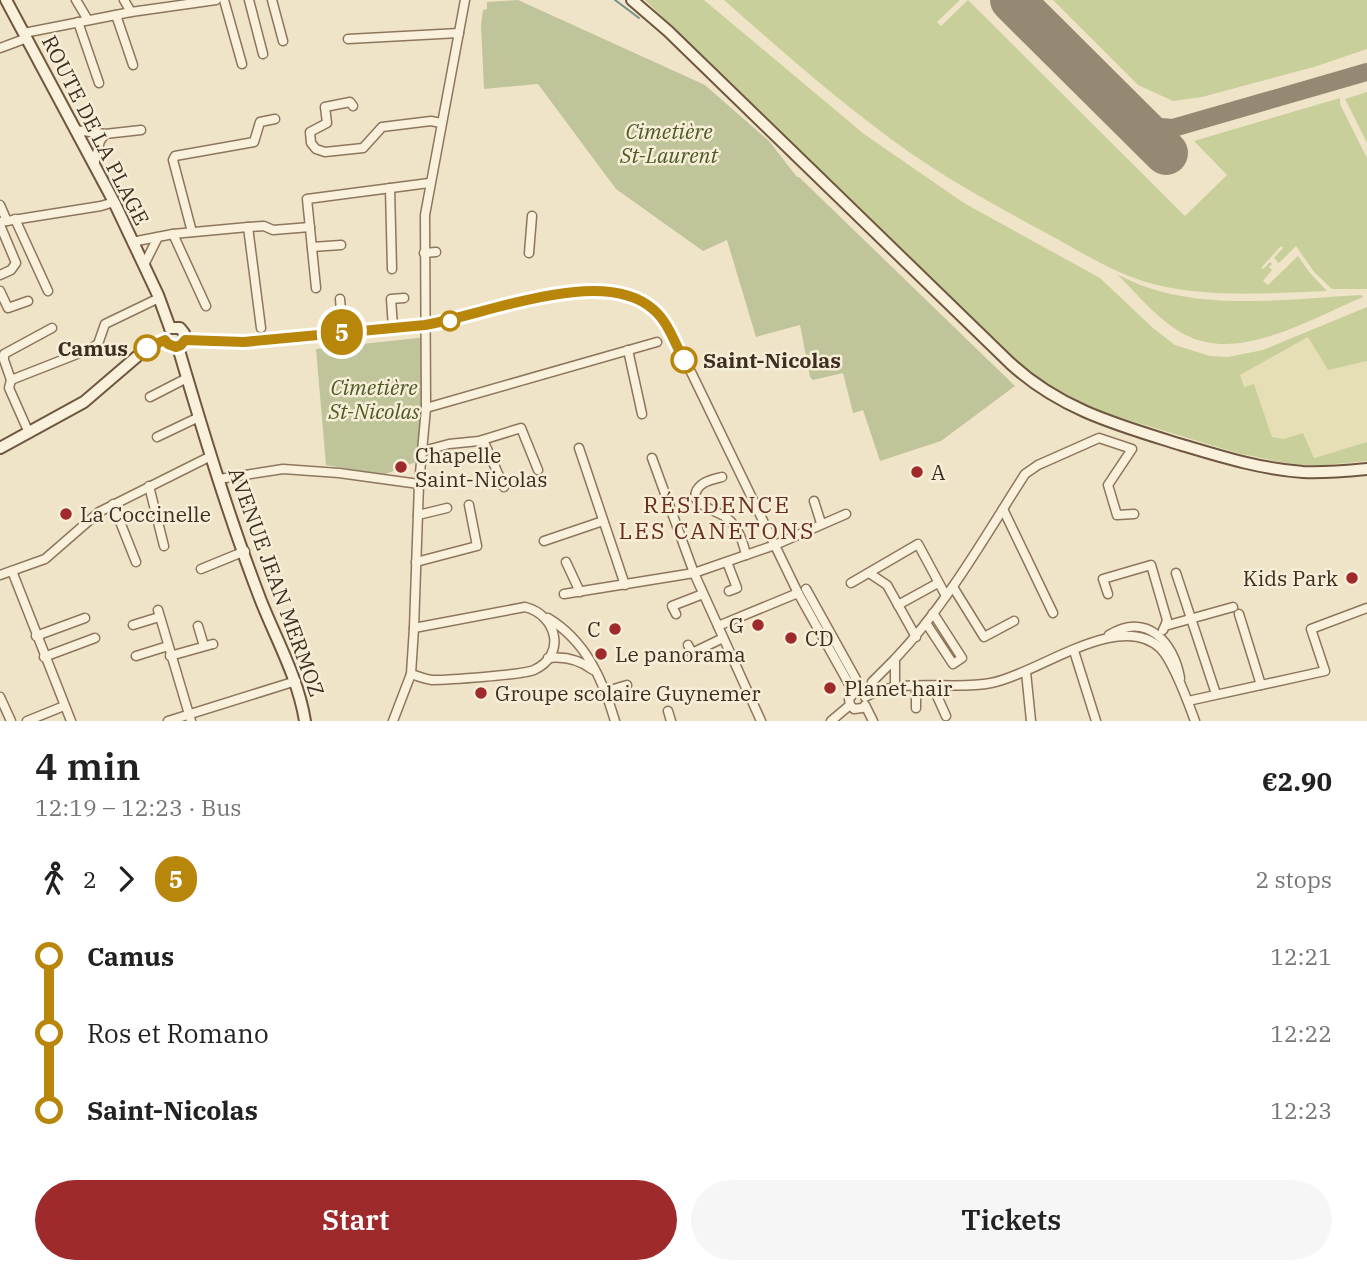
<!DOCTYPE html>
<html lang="en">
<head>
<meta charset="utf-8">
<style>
  body { margin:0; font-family:"IBM Plex Serif",serif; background:#f6f6f6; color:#222; height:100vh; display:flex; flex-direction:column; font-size:26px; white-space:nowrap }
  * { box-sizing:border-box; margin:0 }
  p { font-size:23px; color:#767676 }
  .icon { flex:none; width:38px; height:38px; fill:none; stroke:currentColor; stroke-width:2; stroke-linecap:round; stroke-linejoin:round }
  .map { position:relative; height:721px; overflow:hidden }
  .details { display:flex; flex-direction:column; background:#fff; flex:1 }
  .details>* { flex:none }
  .badge { padding:0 14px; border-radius:23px; font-size:24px; line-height:46px }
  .map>.badge { position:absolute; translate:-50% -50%; box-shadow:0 0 0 4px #fff }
  .legs { display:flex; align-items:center; gap:10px; height:77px; padding:0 35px; font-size:23px }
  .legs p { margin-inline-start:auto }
  .headline { display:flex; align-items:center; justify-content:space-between; height:119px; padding:0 35px }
  h1 { font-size:38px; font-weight:600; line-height:52px }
  .button { display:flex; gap:14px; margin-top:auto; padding:14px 35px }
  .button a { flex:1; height:80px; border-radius:42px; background:#9e2a2b; color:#fff; font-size:28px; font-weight:600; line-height:80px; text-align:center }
  .button a+a { background:#f6f6f6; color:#222 }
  ul { padding:0 35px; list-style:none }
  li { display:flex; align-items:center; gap:24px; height:77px; font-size:26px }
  li i { display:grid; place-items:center; width:10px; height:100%; margin:0 9px; background:currentColor }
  li i::after { content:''; width:18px; height:18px; margin:-9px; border:5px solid; border-radius:50%; background:#fff }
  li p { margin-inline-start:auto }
  li:first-child i { background:linear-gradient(#0000 50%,currentColor 0) }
  li:last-child i { background:linear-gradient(currentColor 50%,#0000 0) }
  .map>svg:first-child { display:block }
</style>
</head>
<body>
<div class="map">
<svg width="1367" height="721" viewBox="0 0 1367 721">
  <rect width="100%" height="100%" fill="#f0e4c8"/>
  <polygon fill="#e6deb5" points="1308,337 1353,364 1367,361 1367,442 1313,458 1284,439 1272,437 1254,385 1244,387 1239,375"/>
  <g fill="#c9cf9b">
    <polygon points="645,0 704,0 864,134 964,203 1100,278 1153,328 1175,345 1210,356 1228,357 1263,350 1367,307 1367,361 1328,370 1308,337 1240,375 1244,387 1254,384 1272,437 1284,439 1303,433 1314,458 1367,442 1367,461 1315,466 1285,463 1237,453 1099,411 1054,389 1017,363"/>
    <path d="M 724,0 L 960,0 L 937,22 L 941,26 L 968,0 L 1185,216 L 1227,175 L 1194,141 L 1340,98 L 1340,104 L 1367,158 L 1367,289 L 1332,289 L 1314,272 L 1296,246 L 1279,263 L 1274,258 L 1283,248 L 1281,246 L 1261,268 L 1263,269 L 1270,262 L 1272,264 L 1269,267 L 1272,270 L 1263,281 L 1268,285 L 1298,256 L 1310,273 L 1327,291 C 1270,293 1212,298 1157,285 C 1118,276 1081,252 1046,233 C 1000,208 952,182 909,152 C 844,106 784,53 724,0 Z"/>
    <polygon points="1053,0 1367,0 1367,49 1314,67 1202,97 1173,101 1138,85"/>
    <polygon points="1367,92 1367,143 1345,99"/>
    <path d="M 1117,274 C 1189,314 1282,299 1361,295 L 1363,297 C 1315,317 1242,361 1190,337 C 1161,324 1139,296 1117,274 Z"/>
  </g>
  <g fill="#bfc49a">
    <polygon points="518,0 705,85 769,141 797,177 799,177 1015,386 941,441 880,461 863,410 853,413 843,373 813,380 810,377 800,325 756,337 727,240 703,251 616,189 538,84 484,89 481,26 483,10 487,9 487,2"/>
    <polygon points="427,337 421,460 383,475 326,465 316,349"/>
  </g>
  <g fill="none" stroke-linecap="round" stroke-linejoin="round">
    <polyline stroke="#6f938a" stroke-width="2" points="615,0 639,18"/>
    <polyline stroke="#968974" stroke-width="18" points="1123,110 1148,126 1173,128 1367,72"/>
    <polyline stroke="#968974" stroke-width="44" points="1012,0 1166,153"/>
    <defs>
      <g id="street">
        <polyline points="76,0 88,20"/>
        <polyline points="124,0 131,12"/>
        <polyline points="224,0 242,64"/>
        <polyline points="249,0 263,54"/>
        <polyline points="272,0 283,41"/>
        <polyline points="116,15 133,65"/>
        <polyline points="78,22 99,83"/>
        <polyline points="24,33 131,12 216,0"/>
        <polyline points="348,39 459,33"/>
        <polyline points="0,48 27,38"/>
        <polyline points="353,106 350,102 325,107 327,123 310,132 311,143 316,149 325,152 363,148 382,127 431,121 441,123"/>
        <polyline points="75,130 105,134 141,130"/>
        <polyline points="94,165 100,141 105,134"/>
        <polyline points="390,188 392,269"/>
        <polyline points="0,205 7,221"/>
        <polyline points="15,219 48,291"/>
        <polyline points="0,222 101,206 114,202"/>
        <polyline points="0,225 16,263 11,270 0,275"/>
        <polyline points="248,227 261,328"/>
        <polyline points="192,232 173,160 175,156 254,142 260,122 275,119"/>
        <polyline points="173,234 206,306"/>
        <polyline points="132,242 173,234 248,227 264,226 273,230 310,227"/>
        <polyline points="312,247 341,245"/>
        <polyline points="424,253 436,252"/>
        <polyline points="529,253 532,216"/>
        <polyline points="144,265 158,237"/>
        <polyline points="316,288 307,199 429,183"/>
        <polyline points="0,291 8,308 28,301"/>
        <polyline points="340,299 343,332"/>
        <polyline points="393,327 391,299 404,298"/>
        <polyline points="185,340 244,342 425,325 454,320 546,296 586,290 614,292 652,307 663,321 692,374 798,593 854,693"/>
        <polyline points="628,350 642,414"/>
        <polyline points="11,380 4,360 4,354 52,328"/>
        <polyline points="150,397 187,378"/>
        <polyline points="426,408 657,342"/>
        <polyline points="29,433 9,388 11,380 90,349 98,344 105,324 159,298"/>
        <polyline points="157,437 199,417"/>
        <polyline points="483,440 504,487"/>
        <polyline points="579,448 625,585"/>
        <polyline points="423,451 449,444 479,441 521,428 538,470"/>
        <polyline points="652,458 694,573 761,721"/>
        <path d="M 722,477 C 710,480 695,483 695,498 C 703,508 713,510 724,516 C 737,524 743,541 746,555"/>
        <polyline points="219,479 283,469 339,473 419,484"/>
        <polyline points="149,486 164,546"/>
        <polyline points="814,501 821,523"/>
        <polyline points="113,504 136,562"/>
        <polyline points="1003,509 1053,613"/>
        <polyline points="418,515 447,508"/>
        <polyline points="544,541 603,521"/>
        <polyline points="416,562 477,546 469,505"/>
        <polyline points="566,562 580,592"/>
        <polyline points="727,562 737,588 729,591"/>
        <polyline points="201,569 245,551"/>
        <polyline points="12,571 71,721"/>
        <polyline points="869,573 887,585 916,637"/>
        <polyline points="1176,573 1216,694"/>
        <polyline points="0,575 45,559 99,512 211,456"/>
        <polyline points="851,583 918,544 946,596"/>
        <polyline points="953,587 984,637 1014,621"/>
        <polyline points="806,589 856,679"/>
        <polyline points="564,594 694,573 775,545 846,514"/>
        <polyline points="1108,594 1103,579 1151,565 1167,620 1165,626"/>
        <polyline points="898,605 938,583"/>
        <polyline points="158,610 191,721"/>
        <polyline points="676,614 672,606 703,594"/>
        <polyline points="1239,614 1261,685"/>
        <path d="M 548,618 C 586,641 603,680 615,721"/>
        <polyline points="926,623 953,664 962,658 933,613"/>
        <polyline points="133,625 159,617"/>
        <polyline points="198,626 204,646"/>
        <polyline points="718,626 798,593"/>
        <polyline points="1163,630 1165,626 1233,607"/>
        <path d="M 1109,635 C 1147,611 1174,643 1180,678"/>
        <polyline points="36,636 85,618"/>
        <polyline points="688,645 692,653 723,638"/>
        <polyline points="1074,651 1096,721"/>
        <polyline points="136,656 168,646"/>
        <polyline points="170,656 213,644"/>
        <polyline points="44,657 95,638"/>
        <path d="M 548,658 C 565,656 580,660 593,670"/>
        <polyline points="1026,672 1031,721"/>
        <path d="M 411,674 C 417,676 425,679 432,680 C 447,680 522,675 534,670 C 567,655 557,615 525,607 L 414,628"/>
        <polyline points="872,682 895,659"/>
        <path d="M 895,686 L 895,659 C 947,604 984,538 1025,474 L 1038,465 L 1099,438 L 1132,449 L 1108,485 L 1117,515 L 1134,514"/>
        <polyline points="916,686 916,708"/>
        <polyline points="933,687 946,716"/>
        <polyline points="607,691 627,685"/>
        <polyline points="854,693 849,699 850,705 854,709 862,708"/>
        <polyline points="0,697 11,721"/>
        <path d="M 865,697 C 902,676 950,691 991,683 C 1036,675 1121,608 1161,649 C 1174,663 1188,702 1195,721"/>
        <polyline points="1188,701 1325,671 1311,629 1367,608"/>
        <polyline points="865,705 873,721"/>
        <polyline points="668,711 671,721"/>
        <polyline points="27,721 64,706"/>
        <polyline points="168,721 296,681"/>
        <polyline points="393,721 411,674 414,628 419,484 426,408 425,215 465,0"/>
        <polyline points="831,721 850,705"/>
      </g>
      <g id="secondary">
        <polyline points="6,0 114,202 158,295 170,328"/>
        <path d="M 632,0 L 668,31 L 1010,363 C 1061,410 1118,425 1182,445 C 1222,457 1261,469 1303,472 C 1324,473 1346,471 1367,469"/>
        <polyline points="170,328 180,328 184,333 185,340 178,347"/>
        <path d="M 178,347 C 203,432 229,518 261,601 C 277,641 298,678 305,721"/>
        <polyline points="0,448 84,402 147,348 165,340"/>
      </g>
    </defs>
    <use href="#street" stroke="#8d765c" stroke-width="11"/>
    <use href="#secondary" stroke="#6f573f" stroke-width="14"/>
    <use href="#street" stroke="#faf1dc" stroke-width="8"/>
    <use href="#secondary" stroke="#faf1dc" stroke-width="10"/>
  </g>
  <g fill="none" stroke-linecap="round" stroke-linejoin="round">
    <defs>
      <path id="line-1" d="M 147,348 L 165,340 L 168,344 L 176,347 L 181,345 L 185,340 L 244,342 L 425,325 C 486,315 603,264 654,310 C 668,322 675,344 684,360"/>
    </defs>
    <use href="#line-1" stroke="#fff" stroke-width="16"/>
    <use href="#line-1" stroke="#b8860b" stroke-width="10"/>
  </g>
  <g fill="#fff" stroke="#b8860b" stroke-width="3.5">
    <circle cx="450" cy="321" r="9"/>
    <circle cx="147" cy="348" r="12"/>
    <circle cx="684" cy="360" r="12"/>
  </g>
  <g fill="#9e2a2b" stroke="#f7eed8" stroke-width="2.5">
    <circle cx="401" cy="467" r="7"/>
    <circle cx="917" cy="472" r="7"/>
    <circle cx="66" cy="514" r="7"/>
    <circle cx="1352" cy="578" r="7"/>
    <circle cx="758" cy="625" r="7"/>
    <circle cx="615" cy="629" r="7"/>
    <circle cx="791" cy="638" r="7"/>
    <circle cx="601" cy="654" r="7"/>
    <circle cx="830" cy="688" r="7"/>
    <circle cx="481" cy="693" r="7"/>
  </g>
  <g text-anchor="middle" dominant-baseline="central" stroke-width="5" stroke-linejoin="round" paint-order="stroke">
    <g font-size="21" fill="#3d2e20" stroke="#f7eed8">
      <text transform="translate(96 130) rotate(63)">ROUTE DE LA PLAGE</text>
      <text transform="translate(277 582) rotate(70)">AVENUE JEAN MERMOZ</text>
    </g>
    <g font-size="21" font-style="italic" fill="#4d5a26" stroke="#f7eed8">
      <text x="669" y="131">Cimetière<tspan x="669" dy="24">St-Laurent</tspan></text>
      <text x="374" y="387">Cimetière<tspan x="374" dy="24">St-Nicolas</tspan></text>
    </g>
    <g font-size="21" font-weight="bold" fill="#3d2e20" stroke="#f7eed8" text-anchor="end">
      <text x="128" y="348">Camus</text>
      <text x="703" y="360" text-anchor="start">Saint-Nicolas</text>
    </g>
    <g font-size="21" fill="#3d2e20" stroke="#f7eed8" text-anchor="start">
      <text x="415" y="455">Chapelle<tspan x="415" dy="24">Saint-Nicolas</tspan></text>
      <text x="931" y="472">A</text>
      <text x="80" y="514">La Coccinelle</text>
      <text x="1338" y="578" text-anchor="end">Kids Park</text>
      <text x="744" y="625" text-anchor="end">G</text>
      <text x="601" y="629" text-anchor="end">C</text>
      <text x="805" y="638">CD</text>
      <text x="615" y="654">Le panorama</text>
      <text x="844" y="688">Planet hair</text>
      <text x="495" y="693">Groupe scolaire Guynemer</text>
    </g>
    <g font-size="23" letter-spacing="2" fill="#6b2e1e" stroke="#f7eed8">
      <text x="717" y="504">RÉSIDENCE<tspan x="717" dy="26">LES CANETONS</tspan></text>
    </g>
  </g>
</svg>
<b class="badge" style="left:342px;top:332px;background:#b8860b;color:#fff">5</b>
</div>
<section class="details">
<div class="headline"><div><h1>4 min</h1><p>12:19 – 12:23 · Bus</p></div><b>€2.90</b></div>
<div class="legs"><svg class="icon" aria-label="walk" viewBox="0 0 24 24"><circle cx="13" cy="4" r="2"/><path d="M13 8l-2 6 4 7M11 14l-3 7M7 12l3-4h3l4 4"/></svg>2<svg class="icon" aria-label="forward" viewBox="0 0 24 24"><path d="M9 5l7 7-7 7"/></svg><b class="badge" style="background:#b8860b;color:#fff">5</b><p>2 stops</p></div>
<ul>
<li><i style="color:#b8860b"></i><b>Camus</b><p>12:21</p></li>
<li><i style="color:#b8860b"></i><span>Ros et Romano</span><p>12:22</p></li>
<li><i style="color:#b8860b"></i><b>Saint-Nicolas</b><p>12:23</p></li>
</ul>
<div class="button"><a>Start</a><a>Tickets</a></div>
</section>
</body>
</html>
